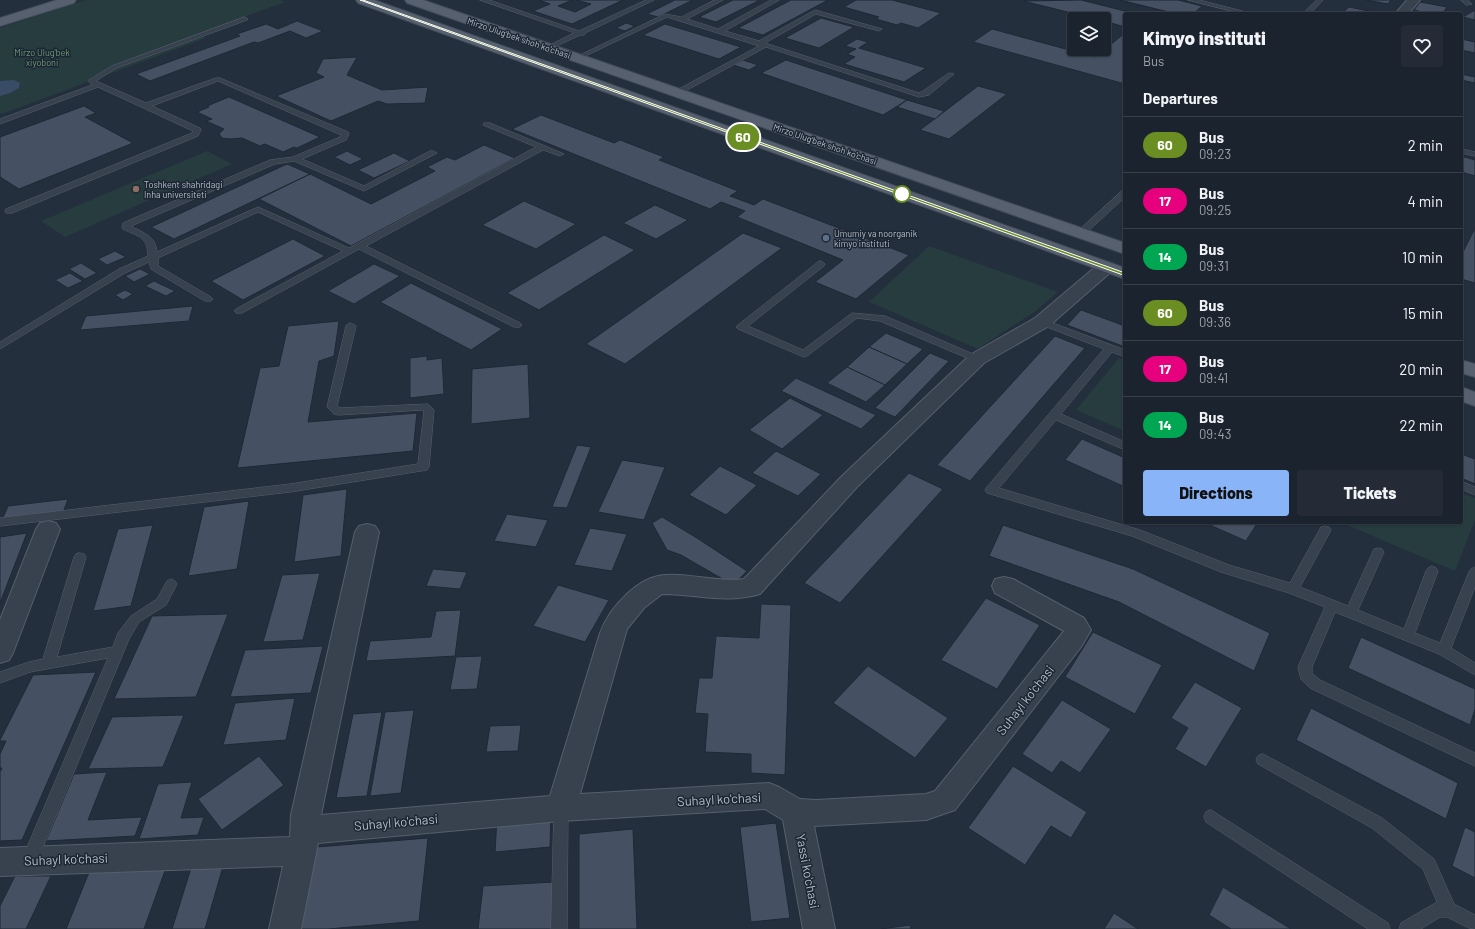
<!DOCTYPE html>
<html lang="en">
<head>
<meta charset="utf-8">
<style>
  body { margin:0; font-family:Barlow,sans-serif; background:#242b36; color:#f1f3f6; height:100vh; display:flex; flex-direction:column; font-size:15px; white-space:nowrap }
  * { box-sizing:border-box; margin:0 }
  p { font-size:13px; color:#a0a4aa }
  .icon { flex:none; width:22px; height:22px; fill:none; stroke:currentColor; stroke-width:2; stroke-linecap:round; stroke-linejoin:round }
  .map { position:relative; flex:1; overflow:hidden }
  .sheet { position:absolute; left:1123px; top:12px; width:340px; height:512px; display:flex; flex-direction:column; background:#1b232e; border-radius:4px; box-shadow:0 1px 3px #0004,0 0 0 1px #39404a }
  .sheet>* { flex:none }
  .badge { padding:0 8px; border-radius:13px; font-size:14px; line-height:26px }
  .tools { position:absolute; left:1067px; top:12px; display:grid; gap:8px }
  .tools a { display:grid; place-items:center; width:44px; height:44px; border-radius:4px; background:#1b232e; box-shadow:0 1px 3px #0004,0 0 0 1px #39404a; font-size:20px }
  .map>.badge { position:absolute; translate:-50% -50%; box-shadow:0 0 0 2px #fff }
  h2 { padding:0 20px; font-size:15px; line-height:36px }
  .round { display:grid; place-items:center; flex:none; width:42px; height:42px; border-radius:4px; background:#242b36 }
  .headline { display:flex; align-items:center; justify-content:space-between; height:68px; padding:0 20px }
  h1 { font-size:19px; font-weight:800; line-height:30px }
  .primary-button { display:flex; gap:8px; margin-top:auto; padding:8px 20px }
  .primary-button a { flex:1; height:46px; border-radius:4px; background:#8ab4f8; color:#111; font-size:16px; font-weight:800; line-height:46px; text-align:center }
  .primary-button a+a { background:#242b36; color:#f1f3f6 }
  ul { padding:0; list-style:none }
  li { display:flex; align-items:center; gap:12px; height:56px; padding:0 20px; border-top:1px solid #39404a }
  li div { flex:1 }
  li b { display:block; font-size:15px }
  li em { font-style:normal }
  li .badge { min-width:44px; font-weight:700; text-align:center }
  .map>svg:first-child { display:block }
</style>
</head>
<body>
<div class="map">
<svg width="1475" height="929" viewBox="0 0 1475 929">
  <rect width="100%" height="100%" fill="#242f3e"/>
  <g fill="#263c3f">
    <polygon points="86,0 281,0 285,2 197,34 206,38 2,114 0,113 0,28"/>
    <polygon points="207,151 232,164 65,237 41,221"/>
    <polygon points="929,246 1058,292 1037,310 978,349 869,302"/>
    <polygon points="1119,358 1125,361 1125,431 1076,410"/>
    <polygon points="1461,493 1475,498 1475,520 1455,571 1340,522 1461,522"/>
  </g>
  <polygon fill="#394c67" points="14,80 20,83 19,88 10,93 0,96 0,81"/>
  <g fill="#455162" stroke="#1f2835">
    <polygon points="539,0 572,0 558,6 575,12 591,4 576,0 623,0 572,24 533,11 550,4"/>
    <polygon points="675,0 693,0 658,17 647,14"/>
    <polygon points="733,0 760,0 716,22 699,17"/>
    <polygon points="791,0 828,0 763,35 738,28"/>
    <polygon points="856,0 892,0 941,13 918,28 901,23 897,25 876,19 879,17 844,7"/>
    <polygon points="1081,0 1137,14 1125,14 1125,27 1104,21 1104,19 1096,19 1023,1"/>
    <polygon points="1120,0 1178,0 1202,6 1193,14 1177,14"/>
    <polygon points="1366,0 1391,0 1388,4"/>
    <polygon points="1420,2 1447,7 1442,14 1431,14 1414,10"/>
    <polygon points="1349,7 1378,13 1341,14"/>
    <polygon points="1475,10 1475,20 1463,17"/>
    <polygon points="821,18 854,27 819,48 785,38"/>
    <polygon points="297,21 323,31 306,38 290,31 258,43 254,42 150,81 136,74 240,36 237,34 266,24 278,29"/>
    <polygon points="626,23 635,26 625,31 616,28"/>
    <polygon points="665,24 741,47 719,59 643,35"/>
    <polygon points="992,29 1095,57 1125,33 1125,84 973,42"/>
    <polygon points="857,39 868,42 859,48 926,68 904,82 844,64 855,57 847,54 856,49 845,46"/>
    <polygon points="1461,39 1475,42 1475,53 1461,50"/>
    <polygon points="357,57 347,75 382,90 428,87 425,103 387,104 378,101 331,121 276,96 324,77 316,73 323,59"/>
    <polygon points="743,60 758,65 749,70 733,65"/>
    <polygon points="786,60 907,100 883,115 761,73"/>
    <polygon points="1461,74 1475,77 1475,83 1461,80"/>
    <polygon points="978,86 1007,94 949,139 920,130"/>
    <polygon points="229,97 320,137 297,148 294,147 283,152 265,144 260,146 242,138 231,139 222,138 219,134 224,129 206,121 212,119 197,112 209,107 207,106"/>
    <polygon points="907,100 944,111 935,119 897,107"/>
    <polygon points="84,106 96,113 85,117 133,143 19,189 0,177 0,137"/>
    <polygon points="541,115 614,143 620,140 664,157 659,160 738,191 730,196 754,205 763,199 909,255 856,299 815,282 843,260 737,217 745,211 721,202 710,209 512,129"/>
    <polygon points="484,145 515,158 351,246 259,199 310,174 371,204 435,171 427,167 447,157 455,160"/>
    <polygon points="347,151 363,159 350,165 334,157"/>
    <polygon points="394,153 410,161 374,178 358,170"/>
    <polygon points="1461,156 1475,160 1475,176 1461,172"/>
    <polygon points="287,164 310,174 174,239 151,227"/>
    <polygon points="524,201 576,224 536,249 482,225"/>
    <polygon points="655,205 688,220 656,239 623,223"/>
    <polygon points="1475,228 1475,283 1461,279 1461,256"/>
    <polygon points="743,233 782,248 625,364 586,344"/>
    <polygon points="604,235 635,250 539,310 507,293"/>
    <polygon points="293,239 325,256 243,300 211,281"/>
    <polygon points="115,251 126,257 107,265 98,259"/>
    <polygon points="81,263 97,273 85,279 69,269"/>
    <polygon points="374,264 400,276 354,304 328,291"/>
    <polygon points="140,269 150,274 134,282 125,276"/>
    <polygon points="70,273 83,281 68,288 55,280"/>
    <polygon points="154,281 175,291 166,296 145,286"/>
    <polygon points="411,283 502,329 471,350 380,302"/>
    <polygon points="125,290 133,294 123,300 115,295"/>
    <polygon points="193,306 189,321 80,330 86,316"/>
    <polygon points="1081,310 1125,326 1125,347 1067,325"/>
    <polygon points="339,321 334,356 319,361 308,422 417,413 413,451 237,468 260,368 279,366 288,326"/>
    <polygon points="886,333 923,349 907,364 869,347"/>
    <polygon points="1055,336 1085,348 970,481 937,465"/>
    <polygon points="869,347 907,364 885,385 847,367"/>
    <polygon points="930,353 949,361 895,417 875,408"/>
    <polygon points="427,356 427,360 442,358 444,394 410,398 410,358"/>
    <polygon points="528,364 530,418 471,424 472,369"/>
    <polygon points="847,367 885,385 866,402 827,383"/>
    <polygon points="796,378 876,415 861,429 781,391"/>
    <polygon points="790,398 823,415 782,449 749,430"/>
    <polygon points="1082,439 1125,458 1125,487 1065,460"/>
    <polygon points="577,445 591,447 567,508 552,507"/>
    <polygon points="776,451 821,474 798,496 752,473"/>
    <polygon points="1461,454 1475,459 1475,484 1461,478"/>
    <polygon points="622,460 665,467 644,520 598,512"/>
    <polygon points="720,466 757,485 726,515 689,495"/>
    <polygon points="909,473 943,489 840,603 804,583"/>
    <polygon points="347,489 341,556 294,562 303,495"/>
    <polygon points="68,499 63,513 2,520 8,506"/>
    <polygon points="249,501 237,569 188,576 204,507"/>
    <polygon points="507,514 548,520 536,547 494,541"/>
    <polygon points="662,517 697,538 747,571 733,585 681,555 667,550 652,523"/>
    <polygon points="1203,522 1258,522 1246,541"/>
    <polygon points="153,525 131,606 93,611 118,529"/>
    <polygon points="1003,525 1133,569 1270,633 1254,671 1119,602 989,556"/>
    <polygon points="590,528 627,534 612,571 574,565"/>
    <polygon points="27,533 0,603 0,537"/>
    <polygon points="433,569 467,572 460,589 426,586"/>
    <polygon points="320,573 303,640 263,642 282,575"/>
    <polygon points="558,585 609,600 585,642 533,626"/>
    <polygon points="986,598 1040,625 997,689 941,660"/>
    <polygon points="761,604 791,605 785,775 751,773 751,754 705,752 708,714 695,713 699,678 712,678 716,636 759,638"/>
    <polygon points="461,610 455,656 366,661 370,641 431,637 436,611"/>
    <polygon points="228,614 196,697 114,699 152,616"/>
    <polygon points="1093,632 1162,665 1135,714 1065,677"/>
    <polygon points="1361,637 1475,689 1475,709 1470,725 1348,668"/>
    <polygon points="323,646 311,693 230,697 245,650"/>
    <polygon points="482,656 477,689 450,690 456,657"/>
    <polygon points="868,666 948,718 915,758 833,703"/>
    <polygon points="96,672 22,840 0,841 0,772 2,768 0,768 0,754 6,741 0,741 0,740 33,675"/>
    <polygon points="1195,682 1242,708 1206,767 1175,749 1188,728 1171,718"/>
    <polygon points="295,698 286,740 223,745 235,703"/>
    <polygon points="1062,700 1111,729 1080,773 1061,761 1052,773 1022,754"/>
    <polygon points="1311,708 1458,783 1446,819 1296,740"/>
    <polygon points="414,710 401,793 370,796 385,712"/>
    <polygon points="382,712 367,796 336,798 353,714"/>
    <polygon points="184,715 163,767 88,769 112,717"/>
    <polygon points="521,725 518,751 486,752 490,726"/>
    <polygon points="259,756 284,785 222,830 198,799"/>
    <polygon points="1013,766 1087,812 1071,838 1051,826 1025,865 968,828"/>
    <polygon points="107,772 88,820 142,817 135,836 46,841 74,774"/>
    <polygon points="192,782 181,818 204,817 198,835 139,839 158,784"/>
    <polygon points="551,812 550,847 495,852 497,818"/>
    <polygon points="776,823 790,918 751,922 740,827"/>
    <polygon points="1465,827 1475,832 1475,878 1452,866"/>
    <polygon points="633,829 637,929 579,929 579,834"/>
    <polygon points="428,838 419,921 328,929 301,929 317,847"/>
    <polygon points="224,863 205,929 172,929 192,865"/>
    <polygon points="166,868 144,929 66,929 90,870"/>
    <polygon points="15,876 51,876 26,929 0,929 0,906"/>
    <polygon points="554,882 552,929 478,929 483,886"/>
    <polygon points="1223,887 1291,929 1231,929 1209,915"/>
    <polygon points="1114,913 1138,929 1104,929"/>
    <polygon points="910,925 911,929 881,929"/>
  </g>
  <g fill="none" stroke-linecap="round" stroke-linejoin="round">
    <defs>
      <g id="service">
        <polygon points="480,0 489,0 579,31 646,0 654,0 585,33 584,35 580,35 548,50 546,49 546,47 574,33"/>
        <polygon points="715,0 723,0 687,19 718,29 771,0 779,0 725,31 759,41 815,10 882,29 879,31 816,14 765,43 919,93 923,91 949,73 954,74 929,95 919,97 766,47 678,95 674,93 675,91 759,46 667,17 579,59 574,58 665,14 681,17"/>
        <polygon points="1188,0 1199,0 1254,14 1243,14"/>
        <polygon points="1317,0 1323,0 1310,14 1303,14"/>
        <polygon points="1461,0 1468,0 1472,4 1467,5"/>
        <path d="M 245,17 L 248,19 L 247,20 L 116,68 L 96,81 L 146,103 L 216,78 L 220,78 L 348,132 L 349,134 L 346,140 L 302,159 L 364,186 L 430,151 L 433,151 L 437,153 L 364,191 L 294,161 L 275,164 L 131,226 C 143,233 156,236 157,252 L 258,207 L 349,248 L 536,147 L 483,125 L 484,123 L 490,123 L 564,154 L 560,156 L 543,150 L 366,246 L 520,323 L 522,325 L 520,327 L 514,327 L 359,249 L 242,313 L 236,313 L 234,311 L 236,309 L 343,251 L 258,212 L 158,258 L 158,266 L 211,297 L 213,299 L 211,301 L 205,301 L 151,269 L 149,262 L 125,273 L 0,349 L 0,342 L 119,269 L 148,256 C 147,236 139,237 123,229 L 122,227 L 123,223 L 270,160 L 293,157 L 340,137 L 341,135 L 218,81 L 152,106 L 200,128 L 201,130 L 198,136 L 12,213 L 6,213 L 5,211 L 6,209 L 192,133 L 193,131 L 98,87 L 0,124 L 0,119 L 92,85 L 89,82 L 89,80 L 112,66 Z"/>
        <polygon points="1461,149 1475,152 1475,156 1461,153"/>
        <polygon points="1122,191 1125,191 1125,197 1084,235 1078,235 1077,233 1078,231"/>
        <polygon points="821,261 825,264 824,266 748,326 803,350 852,313 885,316 980,357 982,359 977,362 974,361 880,321 857,318 807,356 804,357 738,329 736,327 738,325 818,262"/>
        <polygon points="1042,319 1125,350 1125,357 1112,352 1061,414 1125,442 1125,450 1056,420 999,488 1140,530 1229,565 1290,583 1321,527 1325,526 1329,527 1331,530 1300,587 1348,606 1374,549 1378,548 1382,549 1384,552 1358,610 1404,629 1426,571 1428,568 1432,566 1436,568 1438,571 1415,633 1440,643 1469,572 1471,569 1475,567 1475,587 1451,648 1475,663 1475,675 1439,654 1335,612 1312,667 1312,673 1320,680 1475,753 1475,766 1310,688 1301,679 1298,667 1325,607 1289,593 1221,572 1132,536 987,493 985,490 987,487 1104,349 1039,324 1037,322"/>
        <polygon points="351,323 356,326 337,406 340,408 428,404 434,410 429,467 427,470 290,492 0,526 0,518 290,484 418,464 424,411 422,410 338,415 334,414 327,407 346,326"/>
        <polygon points="1461,481 1475,487 1475,495 1461,489"/>
        <polygon points="80,553 84,554 86,557 57,657 113,647 118,633 131,616 157,599 167,581 171,579 175,581 177,584 166,605 139,622 129,639 38,859 35,864 30,866 25,864 22,859 108,658 30,672 0,683 0,672 29,662 43,659 74,557 76,554"/>
        <polygon points="1263,754 1382,818 1434,859 1454,904 1475,915 1475,929 1469,928 1447,917 1440,917 1421,929 1399,929 1401,923 1437,902 1423,869 1372,828 1258,764 1256,760 1258,756"/>
        <polygon points="561,801 566,803 568,808 567,929 551,929 554,808 556,803"/>
        <polygon points="1211,810 1388,923 1390,929 1368,929 1206,822 1204,817 1206,812"/>
      </g>
      <g id="minor">
        <polygon points="1407,0 1420,0 1408,14 1395,14"/>
        <path d="M 1106,262 L 1112,263 L 1115,267 L 1112,271 L 1049,326 L 984,363 L 857,487 L 760,594 C 727,604 695,594 662,594 L 644,608 L 627,629 L 580,794 L 769,783 L 779,787 L 800,799 L 816,800 L 926,794 L 935,791 L 1064,631 L 995,593 L 992,586 L 995,579 L 1004,577 L 1013,579 L 1084,618 L 1091,630 L 1081,647 L 955,810 L 926,820 L 814,826 L 835,929 L 803,929 L 783,820 L 765,809 L 561,821 L 318,843 L 301,929 L 269,929 L 283,866 L 0,876 L 0,848 L 290,837 L 291,815 L 355,532 L 359,526 L 367,524 L 375,526 L 379,532 L 321,815 L 550,796 L 600,633 C 606,617 616,604 628,593 C 637,585 647,578 658,576 C 684,571 715,583 744,579 L 841,477 L 970,355 L 1035,318 L 1100,263 Z"/>
        <polygon points="48,521 56,523 60,529 13,653 9,660 0,663 0,620 36,529 40,523"/>
      </g>
      <g id="primary">
        <polygon points="57,0 76,0 74,3 0,26 0,18"/>
        <polygon points="356,0 374,0 1125,268 1125,279 358,3"/>
        <polygon points="405,0 423,0 1125,243 1125,254 407,3"/>
        <polygon points="1461,360 1475,364 1475,377 1461,373"/>
        <polygon points="1461,387 1475,392 1475,406 1461,401"/>
      </g>
    </defs>
    <use href="#service" stroke="#565f6c" stroke-width="1"/>
    <use href="#minor" stroke="#565f6c" stroke-width="2"/>
    <use href="#primary" stroke="#414a57" stroke-width="2"/>
    <use href="#service" fill="#38414e" fill-rule="evenodd"/>
    <use href="#minor" fill="#38414e" fill-rule="evenodd"/>
    <use href="#primary" fill="#56606e" fill-rule="evenodd"/>
  </g>
  <polygon fill="#6b8e23" stroke="#fff" points="360,0 363,0 1128,274 1123,275"/>
  <circle fill="#8d6e63" stroke="#1d2633" stroke-width="1.5" cx="136" cy="189" r="4"/>
  <circle fill="#fff" stroke="#6b8e23" stroke-width="2" cx="902" cy="194" r="8"/>
  <circle fill="#5c6f8a" stroke="#1d2633" stroke-width="1.5" cx="826" cy="238" r="4"/>
  <g text-anchor="middle" dominant-baseline="central" stroke-width="3" stroke-linejoin="round" paint-order="stroke">
    <g font-size="9" fill="#b4bcc9" stroke="#1d2633">
      <text transform="translate(519 38) rotate(19)">Mirzo Ulug'bek shoh ko'chasi</text>
      <text transform="translate(825 144) rotate(19)">Mirzo Ulug'bek shoh ko'chasi</text>
    </g>
    <g font-size="9" fill="#6b9a76" stroke="#1d2633">
      <text x="42" y="52">Mirzo Ulug'bek<tspan x="42" dy="10">xiyoboni</tspan></text>
    </g>
    <g font-size="9" fill="#b4bcc9" stroke="#1d2633" text-anchor="start">
      <text x="144" y="184">Toshkent shahridagi<tspan x="144" dy="10">Inha universiteti</tspan></text>
      <text x="834" y="233">Umumiy va noorganik<tspan x="834" dy="10">kimyo instituti</tspan></text>
    </g>
    <g font-size="13" fill="#b4bcc9" stroke="#1d2633">
      <text transform="translate(1025 700) rotate(-52)">Suhayl ko'chasi</text>
      <text transform="translate(719 799) rotate(-3)">Suhayl ko'chasi</text>
      <text transform="translate(396 822) rotate(-5)">Suhayl ko'chasi</text>
      <text transform="translate(66 859) rotate(-2)">Suhayl ko'chasi</text>
      <text transform="translate(808 871) rotate(79)">Yassi ko'chasi</text>
    </g>
  </g>
</svg>
<div class="tools">
<a><svg class="icon" aria-label="layers" viewBox="0 0 24 24"><path d="M12 4l9 5-9 5-9-5zM3 14l9 5 9-5"/></svg></a>
</div>
<b class="badge" style="left:743px;top:137px;background:#6b8e23;color:#fff">60</b>
<section class="sheet">
<div class="headline"><div><h1>Kimyo instituti</h1><p>Bus</p></div><a class="round"><svg class="icon" aria-label="heart" viewBox="0 0 24 24"><path d="M12 20l-8-8c-3-5 5-10 8-4 3-6 11-1 8 4z"/></svg></a></div>
<h2>Departures</h2>
<ul>
<li><span class="badge" style="background:#6b8e23;color:#fff">60</span><div><b>Bus</b><p>09:23</p></div><em>2 min</em></li>
<li><span class="badge" style="background:#e6007e;color:#fff">17</span><div><b>Bus</b><p>09:25</p></div><em>4 min</em></li>
<li><span class="badge" style="background:#00a651;color:#fff">14</span><div><b>Bus</b><p>09:31</p></div><em>10 min</em></li>
<li><span class="badge" style="background:#6b8e23;color:#fff">60</span><div><b>Bus</b><p>09:36</p></div><em>15 min</em></li>
<li><span class="badge" style="background:#e6007e;color:#fff">17</span><div><b>Bus</b><p>09:41</p></div><em>20 min</em></li>
<li><span class="badge" style="background:#00a651;color:#fff">14</span><div><b>Bus</b><p>09:43</p></div><em>22 min</em></li>
</ul>
<div class="primary-button"><a>Directions</a><a>Tickets</a></div>
</section>
</div>
</body>
</html>
